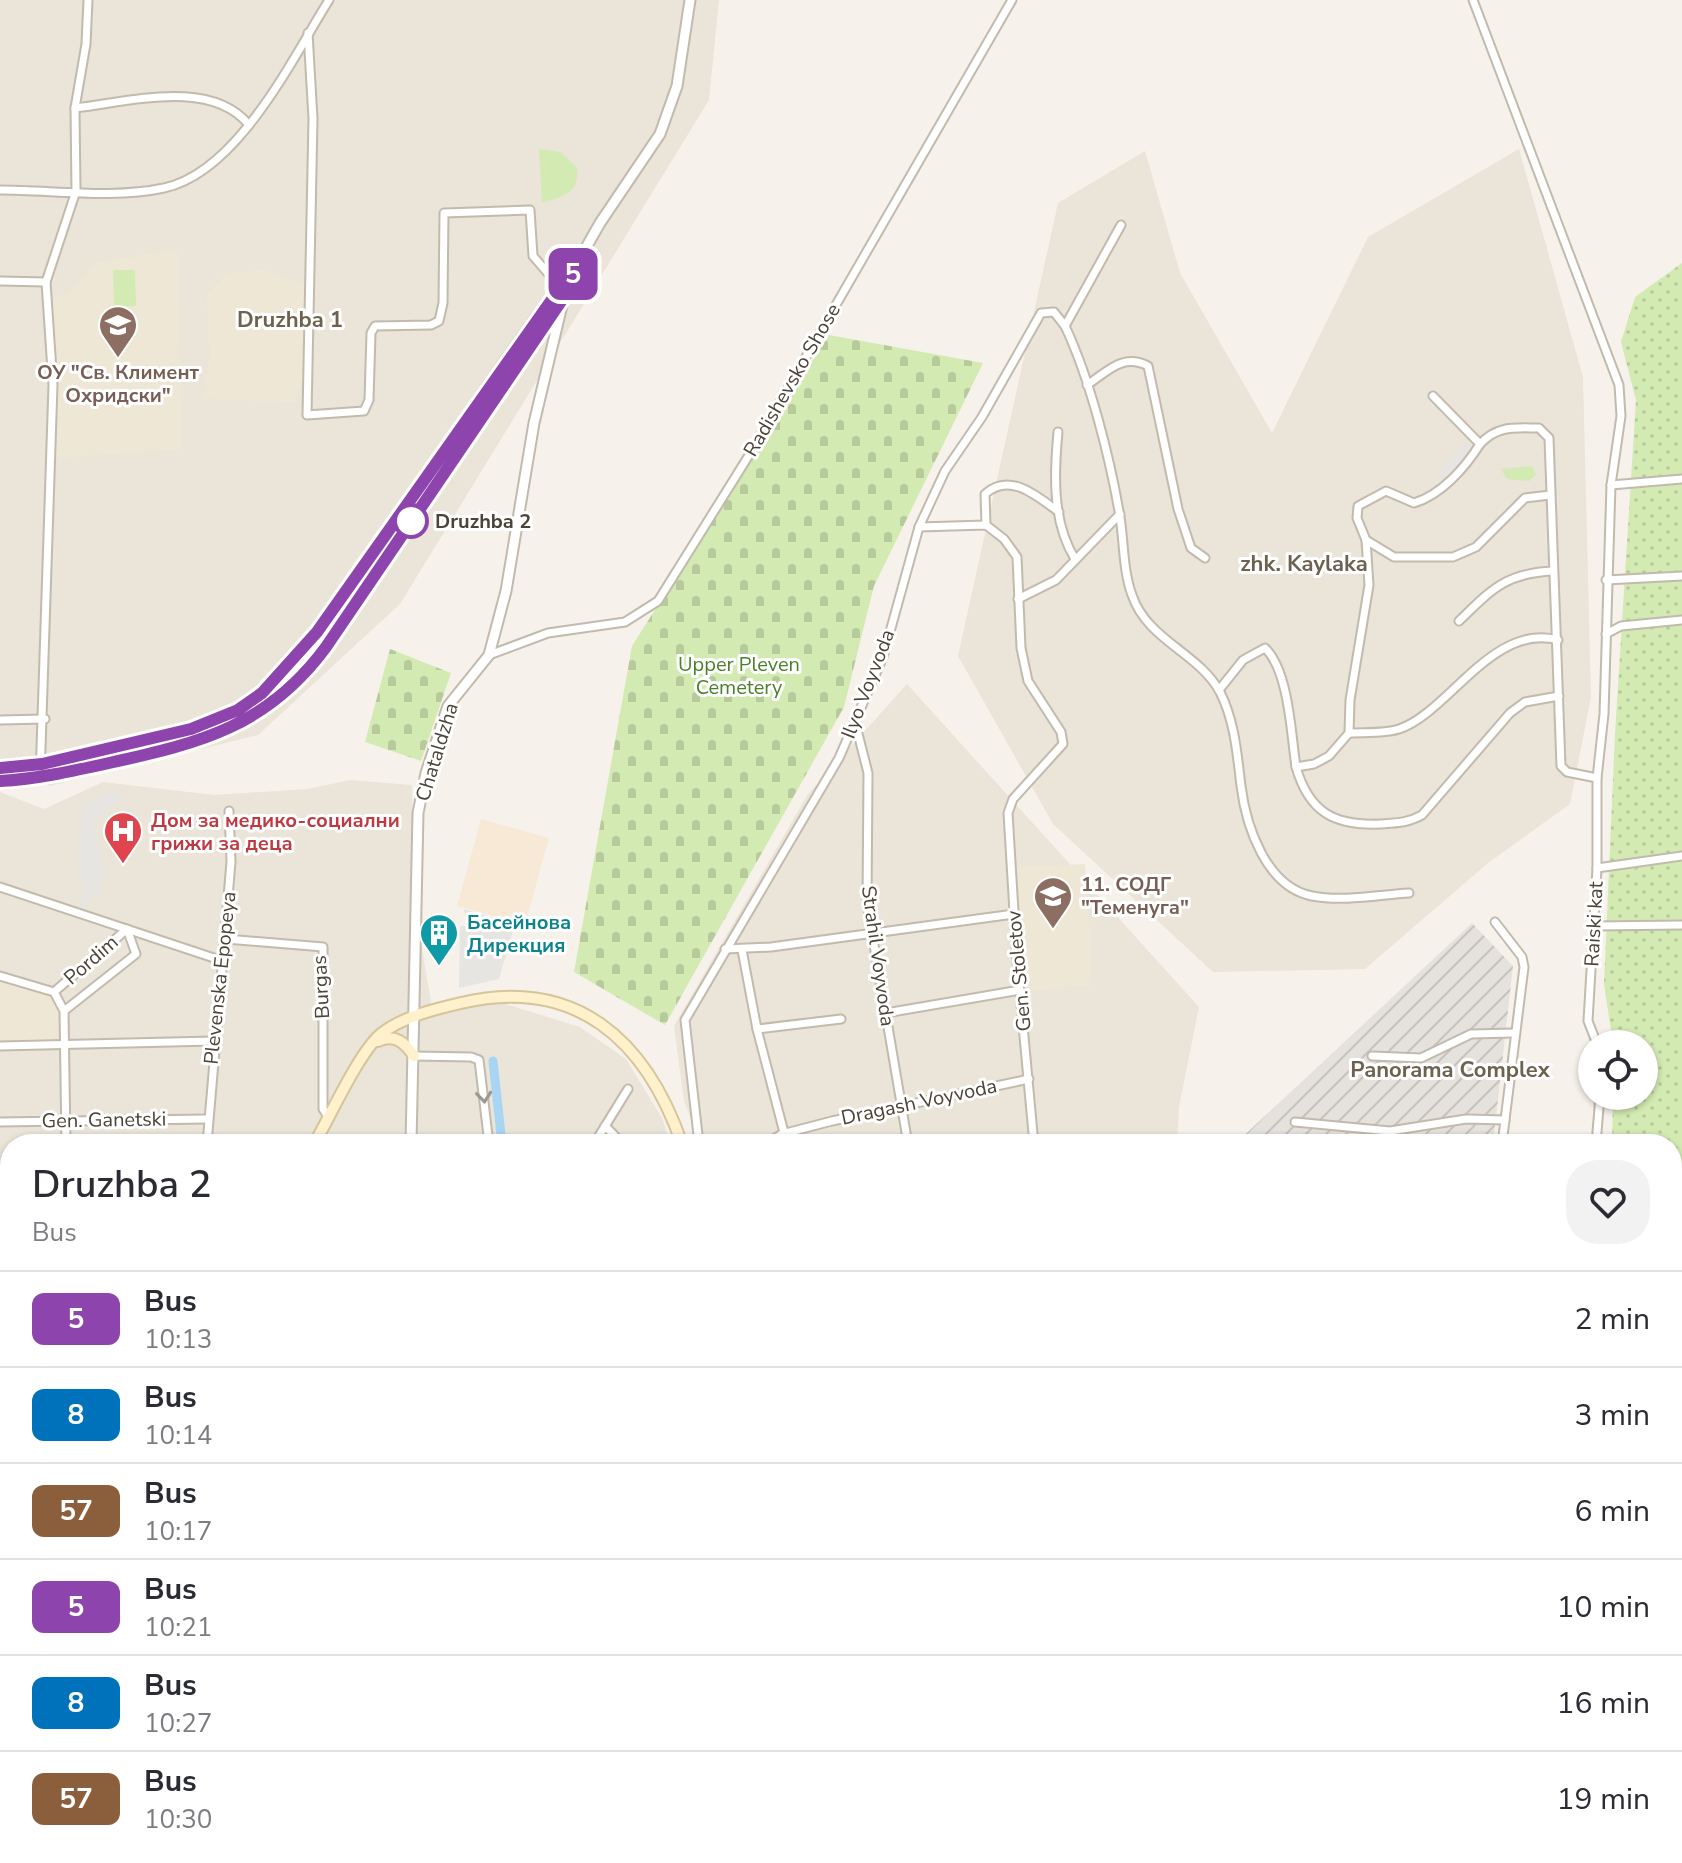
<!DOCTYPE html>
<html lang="en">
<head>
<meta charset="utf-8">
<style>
  body { margin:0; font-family:"Nunito Sans",sans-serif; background:#f2f2f3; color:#2b2b33; height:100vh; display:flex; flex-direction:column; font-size:30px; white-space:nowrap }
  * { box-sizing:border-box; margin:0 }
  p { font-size:26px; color:#7c7c81 }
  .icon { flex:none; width:44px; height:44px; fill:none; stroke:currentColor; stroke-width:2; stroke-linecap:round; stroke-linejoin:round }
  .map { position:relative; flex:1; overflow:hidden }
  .side { position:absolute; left:0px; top:1134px; width:1682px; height:730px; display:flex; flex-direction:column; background:#fff; border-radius:32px 32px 0 0; box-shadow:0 2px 6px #0004 }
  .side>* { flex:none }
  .badge { padding:0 16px; border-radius:12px; font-size:28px; line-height:52px }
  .tools { position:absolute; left:1578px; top:1030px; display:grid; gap:16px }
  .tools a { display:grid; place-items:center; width:80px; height:80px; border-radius:50%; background:#fff; box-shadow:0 2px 6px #0004; font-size:40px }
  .map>.badge { position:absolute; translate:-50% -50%; box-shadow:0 0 0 4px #fff }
  .round { display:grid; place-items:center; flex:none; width:84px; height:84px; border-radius:32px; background:#f2f2f3 }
  .head { display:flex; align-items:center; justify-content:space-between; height:136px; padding:0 32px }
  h1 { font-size:38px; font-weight:600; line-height:60px }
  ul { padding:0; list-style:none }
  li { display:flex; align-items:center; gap:24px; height:96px; padding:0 32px; border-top:2px solid #e1e1e2 }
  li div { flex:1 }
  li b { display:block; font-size:30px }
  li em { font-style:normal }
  li .badge { min-width:88px; font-weight:700; text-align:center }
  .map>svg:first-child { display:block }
</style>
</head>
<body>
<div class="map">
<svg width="1682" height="1863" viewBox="0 0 1682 1863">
  <defs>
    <pattern id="industrial-furrows" width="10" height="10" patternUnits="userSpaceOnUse" patternTransform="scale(2)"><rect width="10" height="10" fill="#e5e1dc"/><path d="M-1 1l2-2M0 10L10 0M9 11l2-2" fill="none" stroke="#c6c2be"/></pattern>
    <pattern id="forest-crowns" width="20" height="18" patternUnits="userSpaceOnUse" patternTransform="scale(2)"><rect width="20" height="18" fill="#d3eab3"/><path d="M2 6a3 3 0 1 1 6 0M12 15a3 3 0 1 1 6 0" fill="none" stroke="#b7ca9b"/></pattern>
    <pattern id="cemetery-stones" width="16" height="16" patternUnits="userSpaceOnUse" patternTransform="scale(2)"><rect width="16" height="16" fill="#d3eab3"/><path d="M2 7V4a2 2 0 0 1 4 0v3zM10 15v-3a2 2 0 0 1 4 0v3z" fill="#b7ca9b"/></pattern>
    <pattern id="garden-dots" width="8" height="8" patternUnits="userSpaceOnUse" patternTransform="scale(2)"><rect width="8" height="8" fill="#d3eab3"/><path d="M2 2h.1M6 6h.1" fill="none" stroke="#b7ca9b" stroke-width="1.8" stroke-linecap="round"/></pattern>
  </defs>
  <rect width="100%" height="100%" fill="#f6f2eb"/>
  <g fill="#eae4d9">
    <polygon points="0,0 719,0 709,100 400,604 258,735 50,786 0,765"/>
    <polygon points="1519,149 1583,377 1591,697 1570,804 1488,863 1365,969 1213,972 1053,824 958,656 1058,203 1145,151 1180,273 1272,433 1368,237"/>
    <polygon points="907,684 1199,1007 1179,1107 1177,1144 701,1144 684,1101 674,1026 808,794"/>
    <polygon points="350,780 412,785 413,897 432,1007 499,1002 580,1027 626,1059 662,1118 671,1144 10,1144 10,1854 900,1854 904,1863 0,1863 0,792 44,809 103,782 214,795 308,789"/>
  </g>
  <polygon fill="#f7e9d6" points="481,819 549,838 525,925 457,906"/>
  <g fill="url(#industrial-furrows)">
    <polygon points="1472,923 1513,966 1493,1144 1235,1144"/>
    <polygon points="1672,1828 1682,1835 1682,1863 1584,1863 1596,1854 1672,1854"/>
  </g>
  <g fill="#efe7d5">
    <polygon points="177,250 182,449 55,458 53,298 66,294 97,262"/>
    <polygon points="264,270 307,286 305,373 295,402 203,399 209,359 207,295 227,273"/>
    <polygon points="1085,864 1092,985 1024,992 1013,867"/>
    <polygon points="0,976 54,992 64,1011 64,1045 0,1046"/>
    <polygon points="494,1854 601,1854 603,1863 480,1863"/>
    <polygon points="622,1854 677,1854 679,1863 625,1863"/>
  </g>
  <g fill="#d3eab3">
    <path d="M 539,149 L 560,152 L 577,168 C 579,194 563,196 542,203 Z"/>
    <polygon points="113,270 135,270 136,306 114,307"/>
    <polygon points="1532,466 1536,475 1529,481 1507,479 1501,469"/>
  </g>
  <polygon fill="url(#forest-crowns)" points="1682,1259 1682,1532 1672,1528 1672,1261"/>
  <g fill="url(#cemetery-stones)">
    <polygon points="829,335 983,363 874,586 844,707 665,1025 574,972 632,646"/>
    <polygon points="390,649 451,673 421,761 365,742"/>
  </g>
  <polygon fill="url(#garden-dots)" points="1682,263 1682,1209 1672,1212 1672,1144 1612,1144 1613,1096 1644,1096 1644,1044 1613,1044 1604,984 1615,734 1636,400 1621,342 1635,297"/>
  <g fill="#e7e5e2">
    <polygon points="1466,442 1476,450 1446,484 1436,475"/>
    <polygon points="117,790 122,798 104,816 92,820 104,872 98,896 91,894 84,913 78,911 85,886 78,870 82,805"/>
    <polygon points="464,909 515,924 499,979 459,988 460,926 467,926"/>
  </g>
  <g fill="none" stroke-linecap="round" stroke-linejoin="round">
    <g stroke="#a7d5f3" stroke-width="3">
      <polyline points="1672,1750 1682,1732"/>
      <polyline points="1107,1854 1140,1863"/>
      <polyline points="873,1863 898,1854"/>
      <polyline points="1549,1863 1559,1854"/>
    </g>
    <polyline stroke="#a7d5f3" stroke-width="9" points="493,1061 502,1144"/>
    <defs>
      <g id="minor">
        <polyline points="1473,0 1619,385 1621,416 1611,485 1604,714 1597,778"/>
        <polyline points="308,33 313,119 307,415 364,411 369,400 371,333 375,326 431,325 439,321 443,303 444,213 530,210 533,256 559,286"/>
        <path d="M 75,108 C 128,102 211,78 249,125"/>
        <path d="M 0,190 C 53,190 113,199 164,188 C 238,172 292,59 329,0"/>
        <polyline points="0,281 46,282"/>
        <path d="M 1065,326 C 1090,379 1110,458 1120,517 C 1124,542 1123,571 1132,595 C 1147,640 1199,653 1220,692 C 1235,722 1237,754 1241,786 C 1246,826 1266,887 1312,896 C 1343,902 1378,895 1409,893"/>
        <path d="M 1087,385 C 1108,371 1123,353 1148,366 L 1178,509 L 1191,548 L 1205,558"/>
        <path d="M 1433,396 L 1480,444 C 1498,425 1514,428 1539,428 L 1549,438 L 1561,766 L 1567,772 L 1597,778 L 1597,868 L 1588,1021 L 1597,1044"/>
        <path d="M 1058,432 C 1054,474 1052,522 1075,559"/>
        <polyline points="1611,485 1682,479"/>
        <path d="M 986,525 L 985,494 C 1010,471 1038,497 1059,512"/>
        <polyline points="919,527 986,525 1004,539 1017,557 1021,648 1028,681 1061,732 1063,744 1013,799 1008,813 1017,961 1034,1144"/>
        <polyline points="1366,540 1394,557 1453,557 1476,547 1525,498 1550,495"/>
        <polyline points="1606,580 1682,576"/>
        <polyline points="1018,599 1056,580 1120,514"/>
        <path d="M 1459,621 C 1492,589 1506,573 1553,571"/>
        <polyline points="1606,634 1621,626 1682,620"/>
        <polyline points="489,655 548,633 625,622 658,601 751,452 1012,0"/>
        <path d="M 1219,690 L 1243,660 L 1265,648 C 1289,671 1291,734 1296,767 L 1314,764 L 1329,756 L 1349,733 L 1350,700 L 1369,585 L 1366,540 L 1357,518 L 1358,506 L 1386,491 L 1414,503 C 1441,495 1465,468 1480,444"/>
        <polyline points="0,720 45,719"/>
        <polyline points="855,722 868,773 867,904 908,1144"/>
        <path d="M 1349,733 C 1364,732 1384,734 1399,729 C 1448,713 1493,622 1558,640"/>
        <path d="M 1296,767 C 1309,812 1334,826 1380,824 C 1396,823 1408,823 1422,815 L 1510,713 L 1525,702 L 1559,696"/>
        <polyline points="40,778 53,385 46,282 76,191 75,108 86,44 88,0"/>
        <polyline points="1597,868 1682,856"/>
        <polyline points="0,887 223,961"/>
        <polyline points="1495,922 1522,957 1524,967 1502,1144"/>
        <polyline points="1593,926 1682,925"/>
        <polyline points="226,939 323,947 323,1109 329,1118"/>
        <polyline points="725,949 771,947 1014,914"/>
        <polyline points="742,950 757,1029 787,1144"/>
        <polyline points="0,976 54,992"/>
        <polyline points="64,1011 136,954 127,929 54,992 64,1011 66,1144"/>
        <polyline points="886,1013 1020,990"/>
        <polyline points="757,1029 841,1019"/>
        <polyline points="0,1046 214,1041"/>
        <polyline points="414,1056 471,1057 479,1060 489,1144"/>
        <polyline points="1372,1056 1421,1058 1471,1034 1514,1033"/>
        <polyline points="0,1122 207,1119"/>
        <polyline points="1295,1122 1390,1131 1466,1119 1505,1120"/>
        <polyline points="605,1126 623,1144"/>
        <polyline points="207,1144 231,862 229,811"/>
        <polyline points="594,1144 628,1089"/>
        <polyline points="699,1144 685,1020 839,758 883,657 919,527 945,471 982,417 1041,313 1054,312 1065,326 1121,225"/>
        <polyline points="766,1144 782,1134 832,1121 1029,1079"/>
        <polyline points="1574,1144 1596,1139"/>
        <polyline points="1596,1144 1600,1096"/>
        <polyline points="0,1198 10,1198"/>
        <polyline points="0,1328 10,1386"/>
        <polyline points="0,1411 10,1396"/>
        <polyline points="0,1493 10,1499"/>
        <polyline points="0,1534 10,1528"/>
        <polyline points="1672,1610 1682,1608"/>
        <polyline points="0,1676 10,1636"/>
        <polyline points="1676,1694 1682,1700"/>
        <polyline points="216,1854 219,1863"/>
        <polyline points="611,1854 614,1863"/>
        <polyline points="774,1854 774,1863"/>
        <polyline points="275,1863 295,1854"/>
        <polyline points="391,1863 392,1854"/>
        <polyline points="465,1863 480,1854"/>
        <polyline points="707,1863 713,1854"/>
      </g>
      <g id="tertiary">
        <path d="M 0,768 C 50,768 199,735 240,709 C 309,664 362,572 408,504 C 457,430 507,356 560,285"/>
        <path d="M 0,781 C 37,779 72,771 109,763 C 189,746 251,731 310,669 L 564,297 L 575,267 L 600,223 L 660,134 L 677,86 L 690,0"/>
        <polyline points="411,1144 418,813 426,773 448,706 489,655 506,591 534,423 564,297 559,286"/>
        <polyline points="1672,1645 1682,1654"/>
        <polyline points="1672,1696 1682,1687"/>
        <polyline points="0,1823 10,1821"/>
      </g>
      <g id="secondary">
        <path d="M 378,1041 C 395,1033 405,1043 414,1056"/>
        <path d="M 314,1144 C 330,1117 359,1052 381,1034 C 402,1017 435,1009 461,1003 C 576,976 646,1040 682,1144"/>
        <polyline points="0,1310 10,1307"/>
        <polyline points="0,1326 10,1323"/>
        <polyline points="911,1854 913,1863"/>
      </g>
    </defs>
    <use href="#minor" stroke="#c2baad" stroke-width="11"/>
    <use href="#tertiary" stroke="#c2baad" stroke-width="13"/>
    <use href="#secondary" stroke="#d6c59a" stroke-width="14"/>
    <use href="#minor" stroke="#fff" stroke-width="7"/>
    <use href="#tertiary" stroke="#fff" stroke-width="9"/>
    <use href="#secondary" stroke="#fff1cc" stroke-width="10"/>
  </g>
  <defs><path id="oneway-chevron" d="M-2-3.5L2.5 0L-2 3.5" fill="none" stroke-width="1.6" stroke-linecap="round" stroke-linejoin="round" transform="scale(2)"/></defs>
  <use stroke="#9b9892" href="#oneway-chevron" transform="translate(484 1097) rotate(84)"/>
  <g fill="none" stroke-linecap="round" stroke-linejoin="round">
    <defs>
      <path id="line" d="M 0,768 L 42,764 L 191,729 L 238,710 L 262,693 L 317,632 L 575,267 L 564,297 L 326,647 C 268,726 201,743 109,763 C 73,771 37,779 0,781"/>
    </defs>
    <use href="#line" stroke="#fff" stroke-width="18"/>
    <use href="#line" stroke="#8e44ad" stroke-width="12"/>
  </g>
  <defs>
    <symbol id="school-pin" viewBox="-11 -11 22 30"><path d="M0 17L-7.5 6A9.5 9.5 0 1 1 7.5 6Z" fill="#8d6e63" stroke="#fff"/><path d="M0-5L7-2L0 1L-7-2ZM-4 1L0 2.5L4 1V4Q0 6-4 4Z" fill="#fff"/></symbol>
    <symbol id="hospital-pin" viewBox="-11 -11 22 30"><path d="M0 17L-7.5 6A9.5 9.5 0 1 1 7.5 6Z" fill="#e0444e" stroke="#fff"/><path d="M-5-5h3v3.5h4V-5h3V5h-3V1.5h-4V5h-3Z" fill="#fff"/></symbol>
    <symbol id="building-pin" viewBox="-11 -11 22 30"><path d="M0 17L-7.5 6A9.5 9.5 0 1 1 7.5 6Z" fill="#0f9aa8" stroke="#fff"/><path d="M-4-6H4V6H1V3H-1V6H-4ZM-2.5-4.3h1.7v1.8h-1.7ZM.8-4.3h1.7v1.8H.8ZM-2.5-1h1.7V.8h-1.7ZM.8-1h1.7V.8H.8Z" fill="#fff"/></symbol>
  </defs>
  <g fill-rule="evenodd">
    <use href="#school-pin" x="96" y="303" width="44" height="60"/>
    <use href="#hospital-pin" x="101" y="809" width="44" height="60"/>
    <use href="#school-pin" x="1031" y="874" width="44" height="60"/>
    <use href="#building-pin" x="417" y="911" width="44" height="60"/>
  </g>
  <circle fill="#fff" stroke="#8e44ad" stroke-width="4" cx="411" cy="521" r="16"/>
  <g text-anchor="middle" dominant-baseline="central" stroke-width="6" stroke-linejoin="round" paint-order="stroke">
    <g font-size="20" font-weight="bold" fill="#785e54" stroke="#fff">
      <text x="118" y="372">ОУ "Св. Климент<tspan x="118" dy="23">Охридски"</tspan></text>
      <text x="1081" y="884" text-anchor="start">11. СОДГ<tspan x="1081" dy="23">"Теменуга"</tspan></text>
    </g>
    <g font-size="20" fill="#4a4338" stroke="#fff">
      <text transform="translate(792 380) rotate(-60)">Radishevsko Shose</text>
      <text transform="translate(868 684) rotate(-69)">Ilyo Voyvoda</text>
      <text transform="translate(437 752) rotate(-73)">Chataldzha</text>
      <text transform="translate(1594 924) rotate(-87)">Raiski kat</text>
      <text transform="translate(878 956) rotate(82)">Strahil Voyvoda</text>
      <text transform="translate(91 960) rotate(-41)">Pordim</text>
      <text transform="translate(1019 971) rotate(-95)">Gen. Stoletov</text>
      <text transform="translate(220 978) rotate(-84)">Plevenska Epopeya</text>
      <text transform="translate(321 987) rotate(-93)">Burgas</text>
      <text transform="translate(919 1102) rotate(-12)">Dragash Voyvoda</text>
      <text transform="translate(104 1120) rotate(-1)">Gen. Ganetski</text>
    </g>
    <g font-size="20" font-weight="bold" fill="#4a4338" stroke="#fff" text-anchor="start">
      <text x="435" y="521">Druzhba 2</text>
    </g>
    <g font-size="20" fill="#4b7f29" stroke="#fff">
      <text x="739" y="664">Upper Pleven<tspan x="739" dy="23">Cemetery</tspan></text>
    </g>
    <g font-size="20" font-weight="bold" fill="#be3a42" stroke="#fff" text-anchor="start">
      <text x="151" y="820">Дом за медико-социални<tspan x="151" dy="23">грижи за деца</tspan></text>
    </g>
    <g font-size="20" font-weight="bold" fill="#0d838f" stroke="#fff" text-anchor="start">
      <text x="467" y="922">Басейнова<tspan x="467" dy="23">Дирекция</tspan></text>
    </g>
    <g font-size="22" font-weight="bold" fill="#6d614f" stroke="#fff">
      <text x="290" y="320">Druzhba 1</text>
      <text x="1304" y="564">zhk. Kaylaka</text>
      <text x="1450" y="1070">Panorama Complex</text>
    </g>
  </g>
</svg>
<div class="tools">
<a><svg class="icon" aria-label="locate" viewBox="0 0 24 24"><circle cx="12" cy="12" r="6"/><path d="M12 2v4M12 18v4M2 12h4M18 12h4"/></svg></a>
</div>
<b class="badge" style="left:573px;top:274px;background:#8e44ad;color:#fff">5</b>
<section class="side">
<div class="head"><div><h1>Druzhba 2</h1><p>Bus</p></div><a class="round"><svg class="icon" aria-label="heart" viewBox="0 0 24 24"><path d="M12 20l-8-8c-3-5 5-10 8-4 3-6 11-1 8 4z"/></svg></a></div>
<ul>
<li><span class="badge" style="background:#8e44ad;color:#fff">5</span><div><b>Bus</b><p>10:13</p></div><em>2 min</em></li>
<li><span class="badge" style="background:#0072bc;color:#fff">8</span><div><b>Bus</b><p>10:14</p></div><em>3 min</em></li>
<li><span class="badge" style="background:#8b5e3c;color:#fff">57</span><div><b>Bus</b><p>10:17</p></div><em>6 min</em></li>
<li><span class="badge" style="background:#8e44ad;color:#fff">5</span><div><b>Bus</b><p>10:21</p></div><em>10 min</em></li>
<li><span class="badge" style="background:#0072bc;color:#fff">8</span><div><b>Bus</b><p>10:27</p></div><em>16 min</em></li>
<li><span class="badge" style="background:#8b5e3c;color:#fff">57</span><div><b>Bus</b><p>10:30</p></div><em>19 min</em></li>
</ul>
</section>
</div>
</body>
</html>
